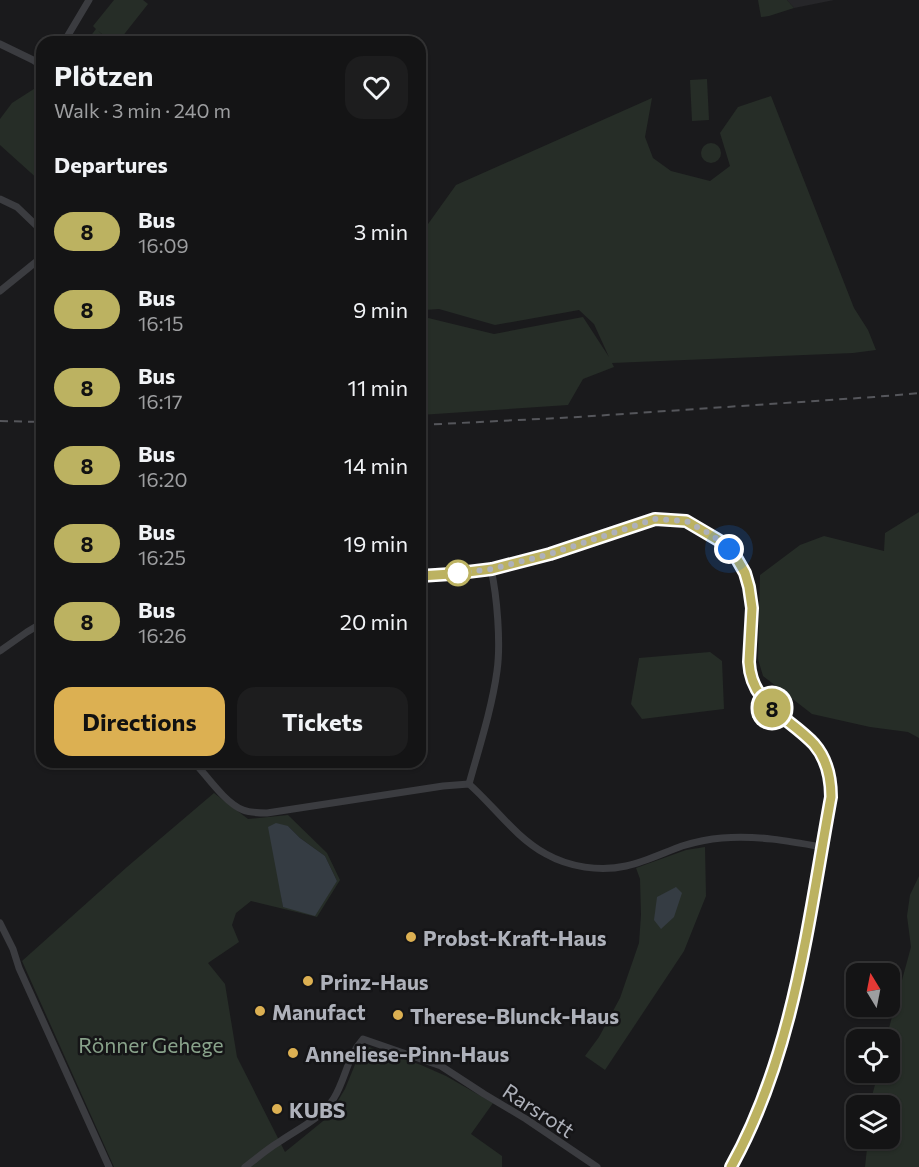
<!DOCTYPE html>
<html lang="en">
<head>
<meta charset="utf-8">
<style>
  body { margin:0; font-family:Commissioner,sans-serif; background:#1d1d1e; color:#f1f3f6; height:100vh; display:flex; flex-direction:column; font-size:22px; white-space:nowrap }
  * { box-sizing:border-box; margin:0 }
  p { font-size:20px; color:#9d9ea0 }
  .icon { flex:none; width:33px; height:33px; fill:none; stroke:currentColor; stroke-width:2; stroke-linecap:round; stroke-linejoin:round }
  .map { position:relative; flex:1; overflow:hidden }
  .details { position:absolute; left:36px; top:36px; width:390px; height:732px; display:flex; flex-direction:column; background:#141415; border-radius:18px; box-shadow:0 2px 4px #0004,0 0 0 2px #333334 }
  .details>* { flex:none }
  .badge { padding:0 12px; border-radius:20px; font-size:21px; line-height:39px }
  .needle { width:39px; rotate:350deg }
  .controls { position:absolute; left:846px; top:963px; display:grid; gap:12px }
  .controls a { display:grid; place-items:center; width:54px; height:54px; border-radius:12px; background:#141415; box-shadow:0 2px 4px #0004,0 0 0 2px #333334; font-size:30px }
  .you { position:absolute; width:30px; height:30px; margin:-15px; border:4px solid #fff; border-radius:50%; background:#1a73e8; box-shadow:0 0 0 9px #1a73e833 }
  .map>.badge { position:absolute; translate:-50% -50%; box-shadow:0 0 0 3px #fff }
  h2 { padding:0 18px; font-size:22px; line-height:54px }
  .round { display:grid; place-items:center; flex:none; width:63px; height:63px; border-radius:18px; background:#1d1d1e }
  .overview { display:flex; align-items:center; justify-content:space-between; height:102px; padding:0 18px }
  h1 { font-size:28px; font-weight:700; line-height:45px }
  .button { display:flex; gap:12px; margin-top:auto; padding:12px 18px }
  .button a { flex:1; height:69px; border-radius:18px; background:#dcb052; color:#111; font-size:24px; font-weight:700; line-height:69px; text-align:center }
  .button a+a { background:#1d1d1e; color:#f1f3f6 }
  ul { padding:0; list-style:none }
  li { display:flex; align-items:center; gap:18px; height:78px; padding:0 18px }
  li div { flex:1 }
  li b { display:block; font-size:22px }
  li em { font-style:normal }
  li .badge { min-width:66px; font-weight:700; text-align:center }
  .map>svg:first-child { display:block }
</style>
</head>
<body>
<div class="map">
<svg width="919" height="1167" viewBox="0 0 919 1167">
  <rect width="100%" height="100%" fill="#1a1a1c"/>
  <polygon fill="#262629" points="787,0 834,0 794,8"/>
  <g fill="#262d27" fill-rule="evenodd">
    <polygon points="114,0 143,0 148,4 118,42 113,42 98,31 111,42 86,42 96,29 93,26"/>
    <polygon points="758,0 787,0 794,8 769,16 761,17"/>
    <polygon points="707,79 709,120 692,121 690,80"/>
    <polygon points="37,87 42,87 42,179 40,181 0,145 0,119 12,103"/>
    <polygon points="771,96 854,308 868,330 876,350 853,353 612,363 614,367 583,379 568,405 420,415 420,316 494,334 583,317 609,357 594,324 579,310 495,325 439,309 424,310 420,270 423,231 456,185 652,98 645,137 653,158 671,171 710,181 730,166 720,133 738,107"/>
    <circle cx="711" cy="153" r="10"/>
    <polygon points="919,512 919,738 908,732 870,727 812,714 763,676 758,659 760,575 800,545 824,536 884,551 885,533"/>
    <polygon points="710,652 722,661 724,709 642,719 631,704 639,658"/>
    <path d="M 214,793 L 248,819 L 288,815 L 327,853 L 340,880 L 317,917 L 251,901 L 236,913 L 232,925 L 239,942 L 208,963 L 225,984 L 237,1057 L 285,1152 L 328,1117 L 345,1089 L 363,1045 L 421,1065 L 446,1076 L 493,1103 L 471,1134 L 502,1156 L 502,1167 L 114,1167 L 22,961 L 127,867 ZM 288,826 L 300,838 L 325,856 L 337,881 L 283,907 L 278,874 Z"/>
    <polygon points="705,847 706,896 684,951 605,1070 585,1056 599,1037 620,998 639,943 641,915 640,879 636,868 686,850"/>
    <polygon points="919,876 919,1167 865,1167 868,1139 890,1138 890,1106 871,1105 872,1096 878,1073 890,1072 890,1040 886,1039 911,947 907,916 910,895"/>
  </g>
  <g fill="#353c43">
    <polygon points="276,823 288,826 300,838 325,856 337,881 315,916 283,907 268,827"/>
    <polygon points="676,887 682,893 674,917 661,929 654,920 657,897"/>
  </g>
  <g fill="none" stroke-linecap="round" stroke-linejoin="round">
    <g stroke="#3b3c40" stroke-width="7">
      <polyline points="64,42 89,0"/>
      <polyline points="0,44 33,60 42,66"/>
      <polyline points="0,199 17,207 42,231"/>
      <polyline points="0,291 42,257"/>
      <path d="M 420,575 C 466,573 506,567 551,554 C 575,546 600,537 625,529 C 634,526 645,521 655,519 C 662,519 681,519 687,521 C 694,524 701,529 707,533 C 760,563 752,611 749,662 C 751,705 789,717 814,744 C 827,759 831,779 831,797 L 804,951 L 792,1008 L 777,1058 L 760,1103 L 741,1149 L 731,1167"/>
      <polyline points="0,651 27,632 42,623"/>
      <path d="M 194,762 C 207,776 225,803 243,810 C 251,813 259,813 267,813 L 443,786 L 469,784 C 495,807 515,837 546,854 C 569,867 600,872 626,866 C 645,862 663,853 682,846 C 695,842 709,839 722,838 C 756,835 789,841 822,847"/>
      <path d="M 469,784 C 479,748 492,708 497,671 C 501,643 497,596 491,569"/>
      <polyline points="0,923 13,949 19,968 109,1167"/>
      <path d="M 245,1167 C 256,1159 267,1149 279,1142 C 299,1128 321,1119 334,1098 C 346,1078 347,1057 363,1039 L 441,1066 L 484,1094 L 526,1119 L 597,1167"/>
    </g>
    <g stroke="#55565b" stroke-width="2" stroke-dasharray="8 6" stroke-linecap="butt">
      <polyline points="0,421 42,422"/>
      <polyline points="420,425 578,417 874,397 919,393"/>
    </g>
  </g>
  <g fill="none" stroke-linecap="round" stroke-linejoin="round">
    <defs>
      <path id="line" d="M 420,576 L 451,574 L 492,569 L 550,554 L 655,519 L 686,521 L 720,541 L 737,559 L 745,573 L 749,587 L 752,608 L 749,662 C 751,705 789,717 814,744 C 827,759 831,779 831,797 C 808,922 794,1054 731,1167"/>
    </defs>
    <use href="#line" stroke="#fff" stroke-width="14"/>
    <use href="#line" stroke="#bcb261" stroke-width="9"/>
    <polyline stroke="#aeb1ba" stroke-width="6" stroke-dasharray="0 10.8" points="458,573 492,569 550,554 655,519 686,521 712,535 729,549"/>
  </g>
  <circle fill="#fff" stroke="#bcb261" stroke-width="3" cx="458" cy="573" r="12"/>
  <g fill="#dcb052" stroke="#151517" stroke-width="2">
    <circle cx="411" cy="937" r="6"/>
    <circle cx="308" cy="981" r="6"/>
    <circle cx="260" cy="1011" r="6"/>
    <circle cx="398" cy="1015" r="6"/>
    <circle cx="293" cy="1053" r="6"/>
    <circle cx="277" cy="1109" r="6"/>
  </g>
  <g text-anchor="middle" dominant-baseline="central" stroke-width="5" stroke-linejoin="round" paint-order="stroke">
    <g font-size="21" font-weight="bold" fill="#aeb1ba" stroke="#151517" text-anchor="start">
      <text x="423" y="937">Probst-Kraft-Haus</text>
      <text x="320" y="981">Prinz-Haus</text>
      <text x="272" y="1011">Manufact</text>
      <text x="410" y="1015">Therese-Blunck-Haus</text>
      <text x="305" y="1053">Anneliese-Pinn-Haus</text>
      <text x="289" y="1109">KUBS</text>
    </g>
    <g font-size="21" fill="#88a28a" stroke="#151517">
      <text x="151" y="1044">Rönner Gehege</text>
    </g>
    <g font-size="21" fill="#aeb1ba" stroke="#151517">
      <text transform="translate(539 1110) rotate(33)">Rarsrott</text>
    </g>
  </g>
</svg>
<div class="controls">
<a><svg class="needle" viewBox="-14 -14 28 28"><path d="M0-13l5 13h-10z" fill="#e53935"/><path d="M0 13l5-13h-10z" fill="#9d9ea0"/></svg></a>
<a><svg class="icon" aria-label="locate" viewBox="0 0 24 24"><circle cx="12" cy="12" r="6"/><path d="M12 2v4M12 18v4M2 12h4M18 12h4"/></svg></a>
<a><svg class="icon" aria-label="layers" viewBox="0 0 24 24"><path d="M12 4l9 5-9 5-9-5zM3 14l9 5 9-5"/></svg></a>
</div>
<div class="you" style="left:729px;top:549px"></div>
<b class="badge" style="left:772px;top:708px;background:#bcb261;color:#111">8</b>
<section class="details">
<div class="overview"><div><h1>Plötzen</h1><p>Walk · 3 min · 240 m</p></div><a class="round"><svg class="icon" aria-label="heart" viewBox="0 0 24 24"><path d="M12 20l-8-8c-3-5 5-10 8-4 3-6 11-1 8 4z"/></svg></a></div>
<h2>Departures</h2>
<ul>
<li><span class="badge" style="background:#bcb261;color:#111">8</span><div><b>Bus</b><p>16:09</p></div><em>3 min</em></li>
<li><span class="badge" style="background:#bcb261;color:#111">8</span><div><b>Bus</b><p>16:15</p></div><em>9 min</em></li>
<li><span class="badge" style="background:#bcb261;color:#111">8</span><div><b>Bus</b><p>16:17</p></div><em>11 min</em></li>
<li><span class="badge" style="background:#bcb261;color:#111">8</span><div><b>Bus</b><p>16:20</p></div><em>14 min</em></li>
<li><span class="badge" style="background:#bcb261;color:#111">8</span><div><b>Bus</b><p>16:25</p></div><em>19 min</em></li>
<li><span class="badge" style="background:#bcb261;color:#111">8</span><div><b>Bus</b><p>16:26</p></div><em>20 min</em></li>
</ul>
<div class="button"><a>Directions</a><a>Tickets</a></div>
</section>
</div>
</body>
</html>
